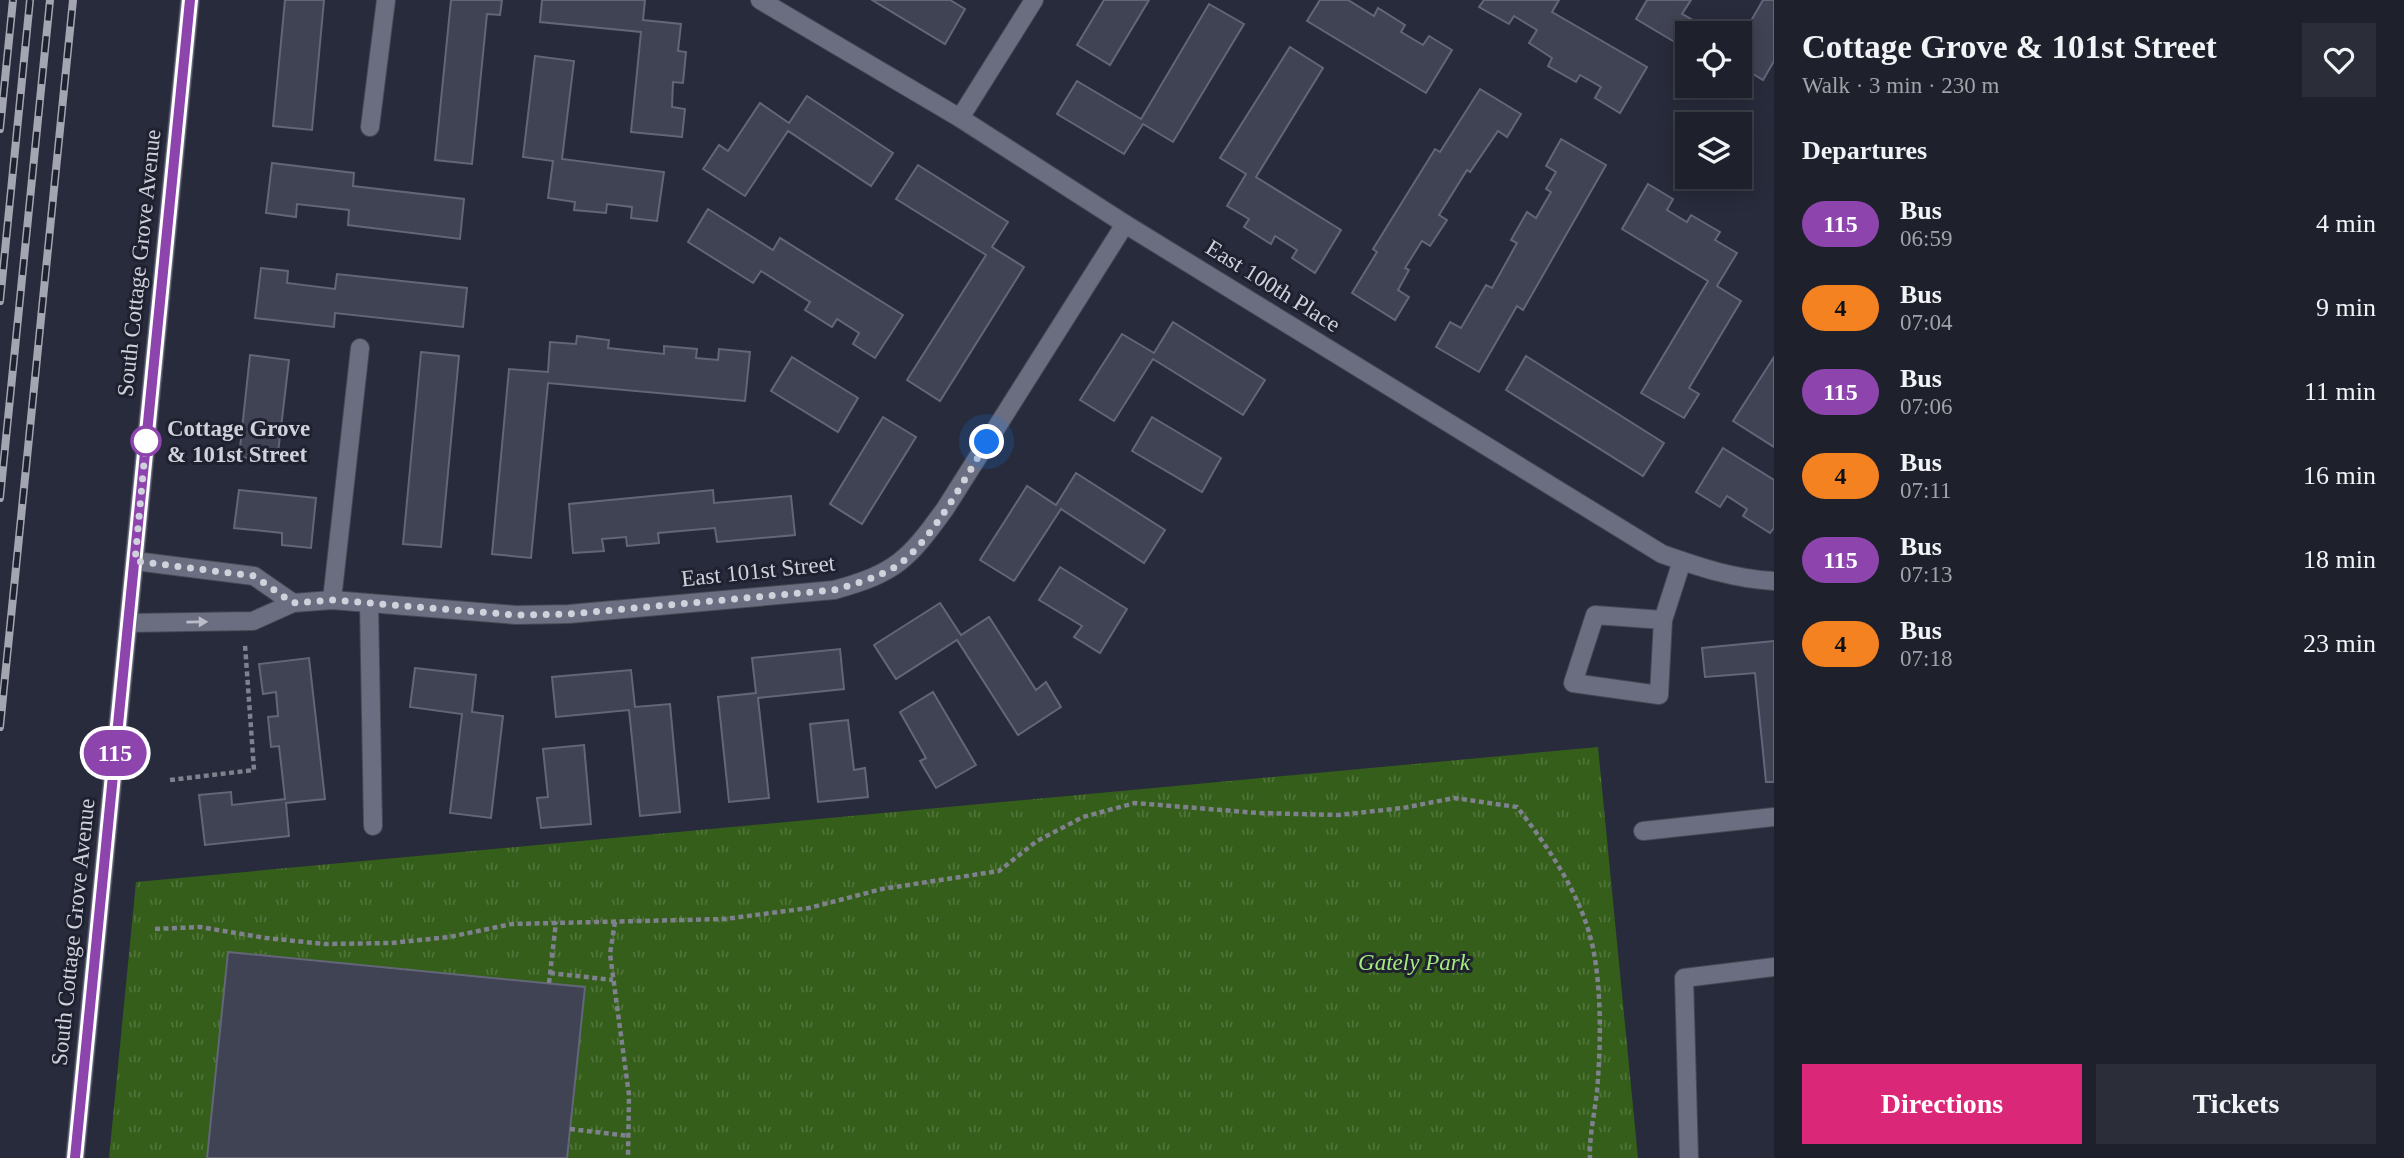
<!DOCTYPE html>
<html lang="en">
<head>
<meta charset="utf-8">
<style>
  body { margin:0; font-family:"Times New Roman",serif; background:#2b2d38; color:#f1f3f6; height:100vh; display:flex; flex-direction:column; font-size:26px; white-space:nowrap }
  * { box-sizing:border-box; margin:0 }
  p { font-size:23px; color:#a1a3a9 }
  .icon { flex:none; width:38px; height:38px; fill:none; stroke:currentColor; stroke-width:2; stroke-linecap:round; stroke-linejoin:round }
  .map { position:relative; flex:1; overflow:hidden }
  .details { display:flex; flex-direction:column; background:#1e202c; width:630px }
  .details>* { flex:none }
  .badge { padding:0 14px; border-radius:23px; font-size:24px; line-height:46px }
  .fabs { position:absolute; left:1675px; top:21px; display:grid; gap:14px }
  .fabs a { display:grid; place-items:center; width:77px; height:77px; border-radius:0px; background:#1e202c; box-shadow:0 4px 18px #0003,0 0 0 2px #3c3e48; font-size:35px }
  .you { position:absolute; width:35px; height:35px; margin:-18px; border:5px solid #fff; border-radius:50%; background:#1a73e8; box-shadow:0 0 0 10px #1a73e833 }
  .map>.badge { position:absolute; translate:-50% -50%; box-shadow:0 0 0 4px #fff }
  h2 { padding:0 28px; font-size:26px; line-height:63px }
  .round { display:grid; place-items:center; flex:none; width:74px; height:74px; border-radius:0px; background:#2b2d38 }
  .head { display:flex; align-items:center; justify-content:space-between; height:119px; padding:0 28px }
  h1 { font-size:33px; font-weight:600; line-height:52px }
  .cta { display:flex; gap:14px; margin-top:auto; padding:14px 28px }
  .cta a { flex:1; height:80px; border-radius:0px; background:#db2777; color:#fff; font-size:28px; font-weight:600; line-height:80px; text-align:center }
  .cta a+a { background:#2b2d38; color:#f1f3f6 }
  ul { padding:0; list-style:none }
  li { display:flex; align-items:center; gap:21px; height:84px; padding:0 28px }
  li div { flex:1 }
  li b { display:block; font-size:26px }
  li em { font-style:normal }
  li .badge { min-width:77px; font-weight:700; text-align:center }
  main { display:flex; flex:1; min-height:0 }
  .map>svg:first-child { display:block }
</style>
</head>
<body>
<main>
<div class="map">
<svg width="1774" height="1158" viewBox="0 0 1774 1158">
  <defs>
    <pattern id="park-tufts" width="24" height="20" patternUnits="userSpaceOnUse" patternTransform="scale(1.75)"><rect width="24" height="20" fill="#345e19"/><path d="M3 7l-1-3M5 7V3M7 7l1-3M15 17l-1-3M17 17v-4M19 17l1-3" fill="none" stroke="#50743a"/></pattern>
  </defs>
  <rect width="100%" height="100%" fill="#282b3b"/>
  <polygon fill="url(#park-tufts)" points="1598,747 1638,1158 109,1158 136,882"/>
  <g fill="#404354" stroke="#636678" stroke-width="2">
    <polygon points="285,0 324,0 312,130 273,126"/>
    <polygon points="451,0 502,0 500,15 487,14 472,164 435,160"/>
    <polygon points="542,0 645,0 643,20 681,24 678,51 686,52 683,83 673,82 672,107 685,109 682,137 631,132 641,32 540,22"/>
    <polygon points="872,0 950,0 965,9 945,44"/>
    <polygon points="1104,0 1149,0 1110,65 1077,45"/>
    <polygon points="1320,0 1348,0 1374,16 1378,8 1405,25 1401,32 1423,45 1429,36 1452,50 1426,93 1307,21"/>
    <polygon points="1484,0 1559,0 1552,12 1647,67 1620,113 1595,98 1601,87 1580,75 1576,82 1548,66 1552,58 1529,43 1537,30 1514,16 1509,24 1479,7"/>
    <polygon points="1647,0 1691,0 1682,14 1693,20 1678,44 1636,19"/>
    <polygon points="1763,0 1774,0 1774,61 1763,80 1740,66 1740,40"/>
    <polygon points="1209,4 1244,24 1173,142 1143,124 1124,154 1057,114 1077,81 1141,119"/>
    <polygon points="1290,47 1323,68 1256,177 1341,230 1315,273 1292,258 1297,250 1275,236 1271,244 1244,227 1249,219 1227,206 1246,174 1220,158"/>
    <polygon points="535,56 574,61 562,159 664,172 657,221 631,218 632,207 607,204 606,213 574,210 575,202 548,198 553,161 523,157"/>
    <polygon points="1480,89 1521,114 1507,137 1498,131 1470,172 1467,170 1439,215 1447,220 1430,246 1422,241 1405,268 1409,270 1398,290 1409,297 1395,320 1352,293 1377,252 1373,249 1435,149 1440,152"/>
    <polygon points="807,96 893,153 871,186 788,131 745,196 703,169 719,145 728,151 760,103 789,123"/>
    <polygon points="1561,139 1606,165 1523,310 1517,306 1479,372 1436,347 1450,322 1461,328 1486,285 1492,288 1517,243 1511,240 1527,212 1536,218 1551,192 1546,189 1556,172 1546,166"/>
    <polygon points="272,163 354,173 353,186 464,199 460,239 348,225 349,210 297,204 296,217 266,213"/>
    <polygon points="918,165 1008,222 992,247 1024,267 940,401 907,380 986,255 896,199"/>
    <polygon points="1648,184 1673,199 1667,210 1687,222 1691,215 1720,232 1715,240 1737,253 1717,286 1741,301 1689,388 1699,394 1684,418 1641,393 1708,281 1622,229"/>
    <polygon points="708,209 773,250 780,238 903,315 875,358 853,344 859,333 837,319 832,327 805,310 810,302 761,271 753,283 688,242"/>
    <polygon points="261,268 288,271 287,283 335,289 337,274 467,288 463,327 335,313 334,327 255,318"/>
    <polygon points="1173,322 1265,380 1243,415 1153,359 1114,421 1080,400 1122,334 1154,353"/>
    <polygon points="577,336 609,340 608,348 664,354 664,346 697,349 696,358 718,360 719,349 750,352 745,401 548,383 531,558 492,554 509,369 548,372 550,342 576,344"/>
    <polygon points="421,352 459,356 441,547 403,544"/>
    <polygon points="250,355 289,360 277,461 239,457"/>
    <polygon points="1526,356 1664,443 1643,476 1506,390"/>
    <polygon points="792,357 858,398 838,432 771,391"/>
    <polygon points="1774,357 1774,447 1733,421"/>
    <polygon points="883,417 916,437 862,524 830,504"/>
    <polygon points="1152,417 1221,458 1202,492 1132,451"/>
    <polygon points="1723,448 1774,480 1774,528 1770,533 1743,516 1747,509 1727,496 1720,507 1696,492"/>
    <polygon points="1076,473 1165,530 1144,563 1061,509 1014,581 980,560 1027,486 1056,505"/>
    <polygon points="239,490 316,498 311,548 282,545 282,533 234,528"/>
    <polygon points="713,490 714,503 791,496 795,535 717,542 715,528 658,533 659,543 627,546 626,537 602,539 604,551 573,553 569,504"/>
    <polygon points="1060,567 1127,609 1100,653 1074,637 1082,626 1039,600"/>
    <polygon points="940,603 961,635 989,617 1036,690 1046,682 1061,707 1018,735 957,640 896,679 874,645"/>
    <polygon points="1774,641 1774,782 1766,782 1755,673 1705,677 1702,648"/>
    <polygon points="840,649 844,689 758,698 769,798 729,802 718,697 756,693 752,658"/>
    <polygon points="309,658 325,799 286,803 289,836 205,845 199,795 231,792 232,805 285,799 279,746 271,747 268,717 278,716 276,692 263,694 259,664"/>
    <polygon points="415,668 476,675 472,712 503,716 491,818 450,813 462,714 410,707"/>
    <polygon points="631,670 635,707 670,704 680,812 640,816 629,710 556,717 552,677"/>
    <polygon points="933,692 976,765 936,788 920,761 926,758 900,712"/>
    <polygon points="848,720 854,770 865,768 868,797 818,802 810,724"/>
    <polygon points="584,745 591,824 541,828 537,798 548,797 543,749"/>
    <polygon points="228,952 585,987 567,1158 207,1158"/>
  </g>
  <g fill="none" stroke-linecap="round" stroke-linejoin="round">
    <defs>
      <g id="minor">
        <path d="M 760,0 L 960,118 L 1125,224 L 1662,554 C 1699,567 1734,579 1774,581"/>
        <polyline points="960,118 1034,0"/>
        <polyline points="370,127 386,0"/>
        <polyline points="135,561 254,576 293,603"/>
        <polyline points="332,600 360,348"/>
        <polyline points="369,603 373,826"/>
        <polyline points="1663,620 1595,615 1573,683 1659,695 1663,620 1682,561"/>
        <path d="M 128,623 L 253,621 L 293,603 L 332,600 L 516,615 L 569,614 L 834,590 C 896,573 908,560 945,509 L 1125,224"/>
        <polyline points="1643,831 1774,817"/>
        <polyline points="75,1158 190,0"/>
        <polyline points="1689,1158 1684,978 1774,967"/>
      </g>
    </defs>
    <use href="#minor" stroke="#464855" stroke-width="20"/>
    <g stroke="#7f818e" stroke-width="4.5" stroke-dasharray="5 3.5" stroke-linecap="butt">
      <polyline points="170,780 254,770 245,645"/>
      <polyline points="615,922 610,954 629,1095 628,1158"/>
      <path d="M 155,929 L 200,927 L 266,938 L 325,944 L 391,943 L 449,937 L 512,924 L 725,919 L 809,908 L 882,889 L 999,871 L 1037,841 L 1083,817 L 1135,803 L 1258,813 L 1338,815 L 1403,808 L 1454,798 L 1517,807 C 1549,848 1582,896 1593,948 C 1601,987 1601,1038 1598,1078 C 1597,1105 1589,1131 1590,1158"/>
      <polyline points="550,973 613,980"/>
      <polyline points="549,983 556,922"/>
      <polyline points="570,1129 629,1136"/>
    </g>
    <use href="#minor" stroke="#6b6e81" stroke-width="18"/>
    <defs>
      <g id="rail">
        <polyline points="0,129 13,0"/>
        <polyline points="0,301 30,0"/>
        <polyline points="0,498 50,0"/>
        <polyline points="0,727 73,0"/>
      </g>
    </defs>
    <use href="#rail" stroke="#a3a5b1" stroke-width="8"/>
    <use href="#rail" stroke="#1f2130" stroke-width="5" stroke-dasharray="16" stroke-linecap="butt"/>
  </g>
  <defs><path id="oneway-solid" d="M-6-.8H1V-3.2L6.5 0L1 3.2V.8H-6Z" transform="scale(1.75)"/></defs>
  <use fill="#bbbdc9" href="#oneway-solid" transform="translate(197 622) rotate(-1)"/>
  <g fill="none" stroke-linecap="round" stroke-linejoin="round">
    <defs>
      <polyline id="line" points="75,1158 190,0"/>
    </defs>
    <use href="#line" stroke="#fff" stroke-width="16"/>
    <use href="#line" stroke="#8e44ad" stroke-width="10"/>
    <path stroke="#cfd1db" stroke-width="7" stroke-dasharray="0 12.6" d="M 146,441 L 135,561 L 254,576 L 293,603 L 332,600 L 516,615 L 569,614 L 834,590 C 855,584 876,578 895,567 C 930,545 965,478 987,442"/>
  </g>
  <circle fill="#fff" stroke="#8e44ad" stroke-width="3.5" cx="146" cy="441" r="14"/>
  <g text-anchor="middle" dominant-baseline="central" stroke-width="6" stroke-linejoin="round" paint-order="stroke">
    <g font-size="23" fill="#cfd1db" stroke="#1f2130">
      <text transform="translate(139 263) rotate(-84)">South Cottage Grove Avenue</text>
      <text transform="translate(1273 286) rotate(32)">East 100th Place</text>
      <text transform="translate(758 571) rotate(-6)">East 101st Street</text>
      <text transform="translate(73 932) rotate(-84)">South Cottage Grove Avenue</text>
    </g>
    <g font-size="23" font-weight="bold" fill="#cfd1db" stroke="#1f2130" text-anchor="start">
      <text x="167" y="428">Cottage Grove<tspan x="167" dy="26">&amp; 101st Street</tspan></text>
    </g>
    <g font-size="23" font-style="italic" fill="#a5ec7e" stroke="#1f2130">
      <text x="1414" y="962">Gately Park</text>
    </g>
  </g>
</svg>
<div class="fabs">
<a><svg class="icon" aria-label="locate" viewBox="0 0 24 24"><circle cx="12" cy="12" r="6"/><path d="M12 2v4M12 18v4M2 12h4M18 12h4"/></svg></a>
<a><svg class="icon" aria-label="layers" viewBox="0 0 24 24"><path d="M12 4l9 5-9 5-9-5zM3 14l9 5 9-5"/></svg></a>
</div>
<div class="you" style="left:987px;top:442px"></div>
<b class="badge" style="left:115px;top:753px;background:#8e44ad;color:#fff">115</b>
</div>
<section class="details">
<div class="head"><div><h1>Cottage Grove &amp; 101st Street</h1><p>Walk · 3 min · 230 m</p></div><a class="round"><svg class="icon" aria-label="heart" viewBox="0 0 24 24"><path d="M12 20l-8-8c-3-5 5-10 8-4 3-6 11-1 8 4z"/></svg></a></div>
<h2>Departures</h2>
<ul>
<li><span class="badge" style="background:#8e44ad;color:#fff">115</span><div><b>Bus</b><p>06:59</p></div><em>4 min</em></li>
<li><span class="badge" style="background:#f58220;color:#111">4</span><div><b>Bus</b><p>07:04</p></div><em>9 min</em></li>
<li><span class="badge" style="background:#8e44ad;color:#fff">115</span><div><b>Bus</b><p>07:06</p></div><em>11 min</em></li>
<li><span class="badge" style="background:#f58220;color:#111">4</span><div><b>Bus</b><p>07:11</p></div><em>16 min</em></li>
<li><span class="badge" style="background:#8e44ad;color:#fff">115</span><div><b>Bus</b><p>07:13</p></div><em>18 min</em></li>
<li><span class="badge" style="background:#f58220;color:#111">4</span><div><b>Bus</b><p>07:18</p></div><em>23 min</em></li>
</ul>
<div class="cta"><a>Directions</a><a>Tickets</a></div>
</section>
</main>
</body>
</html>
